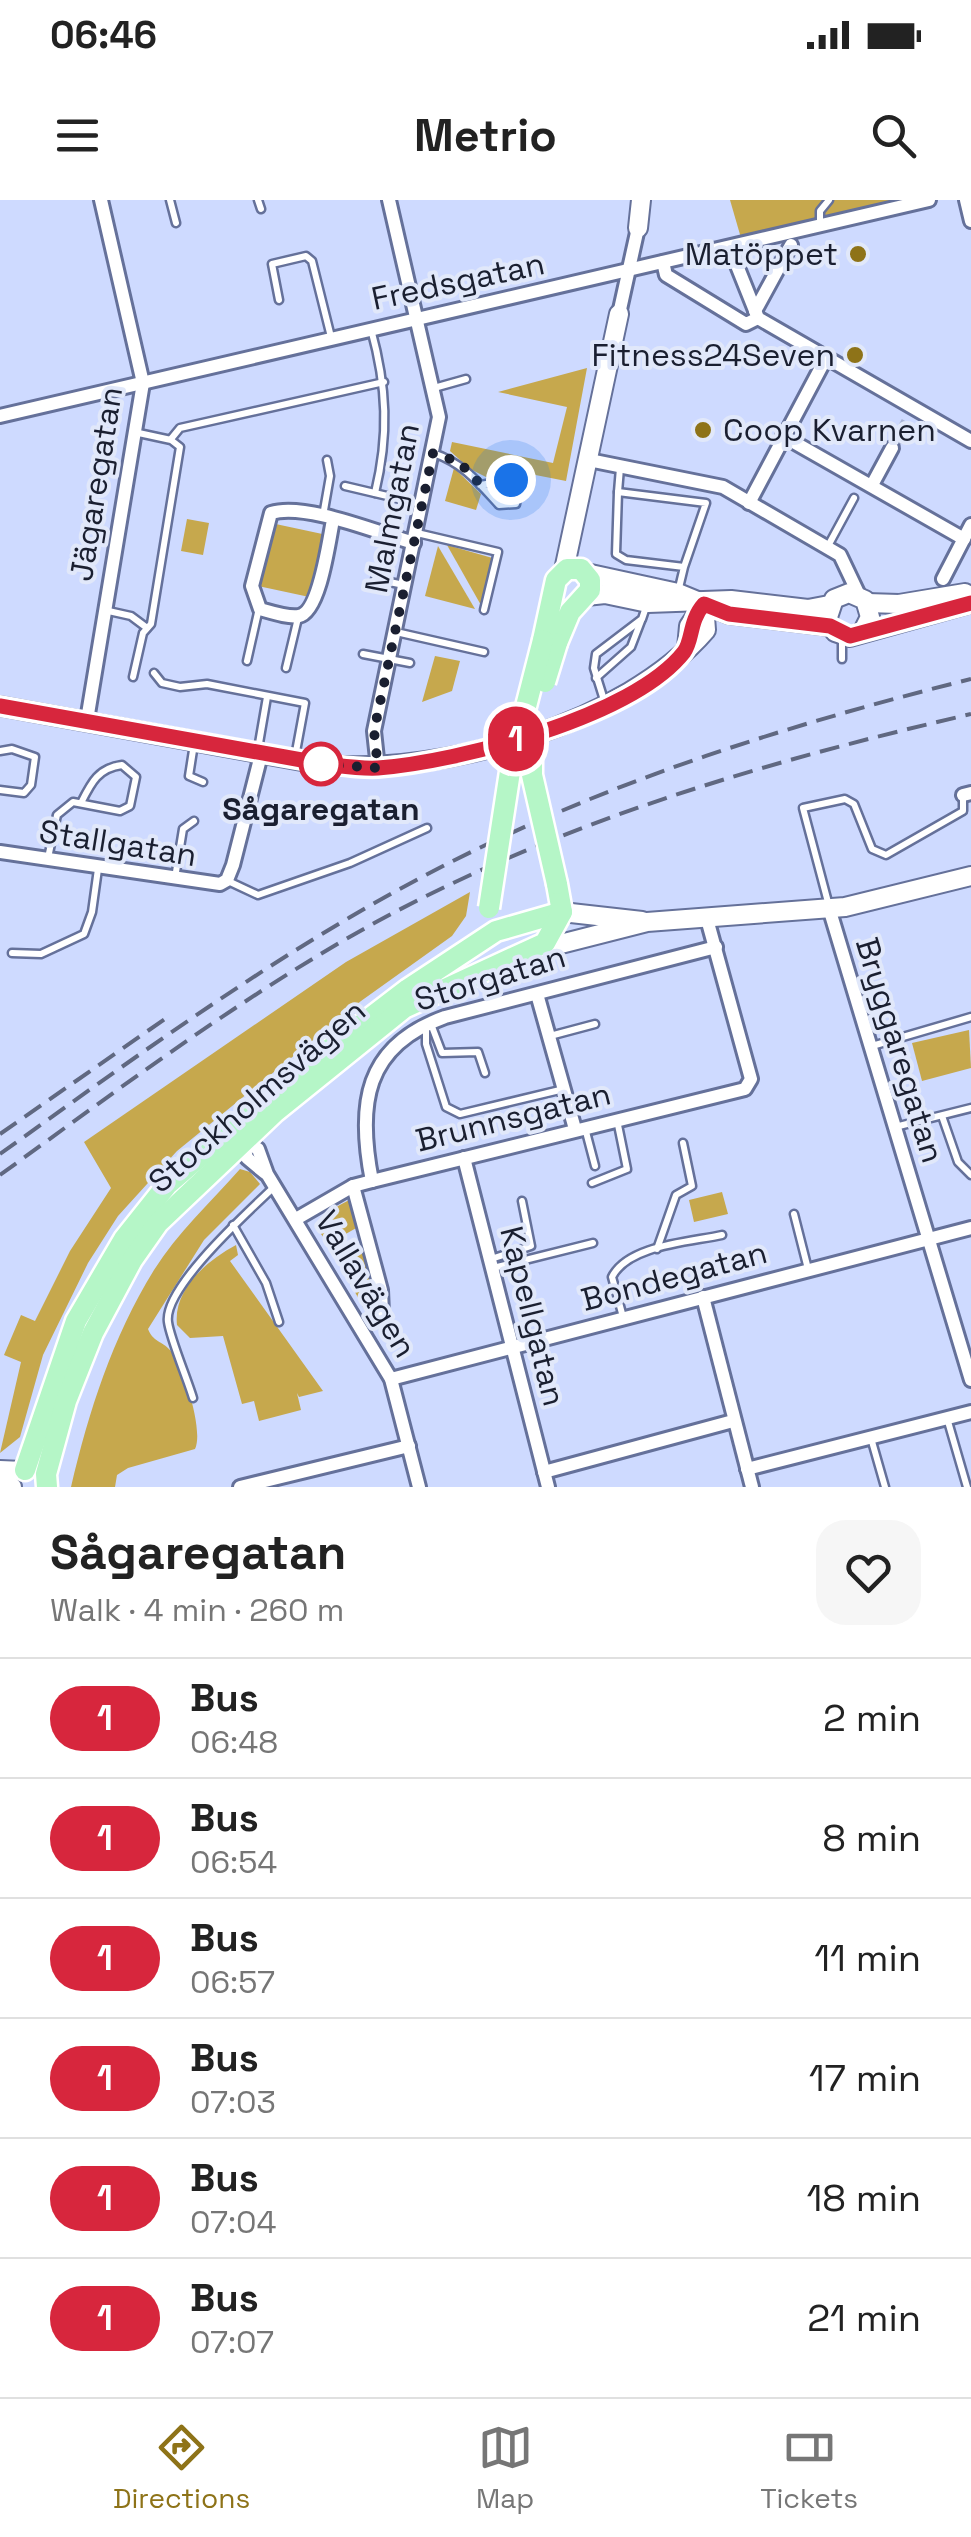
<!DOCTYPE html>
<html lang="en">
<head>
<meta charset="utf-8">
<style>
  body { margin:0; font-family:"Space Grotesk",sans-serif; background:#f6f6f6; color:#222; height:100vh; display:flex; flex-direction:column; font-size:38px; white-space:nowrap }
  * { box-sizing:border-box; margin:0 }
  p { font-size:32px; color:#767676 }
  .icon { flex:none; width:55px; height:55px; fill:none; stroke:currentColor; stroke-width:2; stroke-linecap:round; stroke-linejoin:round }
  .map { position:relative; height:1287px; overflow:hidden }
  .side { display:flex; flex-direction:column; background:#fff; flex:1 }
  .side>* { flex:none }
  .badge { padding:0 20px; border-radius:32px; font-size:35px; line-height:65px }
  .you { position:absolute; width:50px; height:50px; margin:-25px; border:8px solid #fff; border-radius:50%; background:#1a73e8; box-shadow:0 0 0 15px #1a73e833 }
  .map>.badge { position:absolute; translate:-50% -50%; box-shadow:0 0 0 5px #fff }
  .round { display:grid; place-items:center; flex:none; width:105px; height:105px; border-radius:30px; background:#f6f6f6 }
  .headline { display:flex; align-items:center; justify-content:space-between; height:170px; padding:0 50px }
  h1 { font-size:48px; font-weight:600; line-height:75px }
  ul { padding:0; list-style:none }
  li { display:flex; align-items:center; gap:30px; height:120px; padding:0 50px; border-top:2px solid #e0e0e0 }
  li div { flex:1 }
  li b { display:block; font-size:38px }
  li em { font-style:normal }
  li .badge { min-width:110px; font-weight:700; text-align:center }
  .status { display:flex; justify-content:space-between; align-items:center; height:70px; padding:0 50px; background:#fff; direction:ltr }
  .status svg { height:28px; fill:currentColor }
  header { display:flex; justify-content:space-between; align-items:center; height:130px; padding:0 50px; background:#fff; font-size:45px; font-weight:600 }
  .menu { display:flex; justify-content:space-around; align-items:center; height:140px; border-top:2px solid #e0e0e0; background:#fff; font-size:28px; color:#767676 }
  .menu a { display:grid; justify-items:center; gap:5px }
  .menu .active { color:#8e7318 }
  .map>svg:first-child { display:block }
</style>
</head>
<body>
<div class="status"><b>06:46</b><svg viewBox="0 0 49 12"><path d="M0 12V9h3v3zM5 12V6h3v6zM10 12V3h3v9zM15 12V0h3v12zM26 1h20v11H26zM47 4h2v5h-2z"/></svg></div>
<header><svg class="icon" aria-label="menu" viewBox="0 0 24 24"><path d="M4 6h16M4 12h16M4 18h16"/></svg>Metrio<svg class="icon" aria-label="search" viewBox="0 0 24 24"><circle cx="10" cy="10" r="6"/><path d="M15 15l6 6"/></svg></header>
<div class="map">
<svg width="971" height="1287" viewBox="0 0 971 1287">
  <rect width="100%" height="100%" fill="#cedaff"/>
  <g fill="#c6a84d">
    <polygon points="730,0 905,0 741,38"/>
    <polygon points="587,168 566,281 510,270 492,280 470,269 450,251 452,242 553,263 567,207 498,192"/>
    <polygon points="454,268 481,294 476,310 445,301"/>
    <polygon points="187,319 209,323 203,355 181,351"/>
    <polygon points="271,323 327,335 314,398 258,386"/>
    <polygon points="447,345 496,359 482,407"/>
    <polygon points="438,346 475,409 425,396"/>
    <polygon points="435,456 460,461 452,491 422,502"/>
    <polygon points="470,692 466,716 452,736 361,801 177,951 118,1016 88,1063 43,1155 20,1237 0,1253 21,1162 4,1155 21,1115 35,1121 70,1051 111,988 84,942 346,762"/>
    <polygon points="969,830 971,868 922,881 912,843"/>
    <path d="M 240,969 L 250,972 L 260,984 L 204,1040 L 148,1129 C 153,1142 162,1141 170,1150 C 184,1167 204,1231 195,1249 L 128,1268 L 117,1275 L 115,1287 L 71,1287 C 89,1211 112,1138 154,1070 C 177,1033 211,1002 240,969 Z"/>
    <polygon points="722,992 728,1014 694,1022 689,1000"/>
    <polygon points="351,999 358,1027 328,1044 321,1034 325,1013"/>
    <path d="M 364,1044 C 371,1067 387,1095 368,1116 L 337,1059 Z"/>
    <path d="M 236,1045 L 238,1055 L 230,1061 L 323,1191 L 299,1197 L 297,1193 L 301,1210 L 259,1221 L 254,1201 L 242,1204 L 223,1136 L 190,1138 L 177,1125 C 173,1090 206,1061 236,1045 Z"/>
  </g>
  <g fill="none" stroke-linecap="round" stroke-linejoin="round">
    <polyline stroke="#aab5d6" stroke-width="12" stroke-dasharray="12 6" stroke-linecap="butt" points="892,248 907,222"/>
    <defs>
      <g id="lane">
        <polyline points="170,0 176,23"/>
        <polyline points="258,0 261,9"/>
        <polyline points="820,26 820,11 829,0"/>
        <polyline points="279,100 272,64 306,56 312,61 331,137"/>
        <path d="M 371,129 C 387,187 389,235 375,293"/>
        <polyline points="434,188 466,179"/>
        <polyline points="171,239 180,228 384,182"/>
        <path d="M 433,253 C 463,263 478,282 499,305 L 516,304 L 519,286 L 511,280 L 480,285"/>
        <polyline points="345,286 421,304"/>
        <polyline points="618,292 620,268"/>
        <polyline points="323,316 330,276 327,260"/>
        <polyline points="417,333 498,352 484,410"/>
        <polyline points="828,346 854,298"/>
        <polyline points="375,379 404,385"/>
        <polyline points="678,392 684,367 626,360 616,354 618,292 706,303 684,367"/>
        <polyline points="104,410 131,416 147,428"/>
        <polyline points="396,432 484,452"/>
        <polyline points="363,454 410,463"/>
        <polyline points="842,459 842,437"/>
        <polyline points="247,461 259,408"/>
        <polyline points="286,468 298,418"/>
        <polyline points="154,473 162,483 180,487 207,484 305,503 295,557"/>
        <polyline points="133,477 143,433 151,424 180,247 171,240 134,232"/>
        <polyline points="596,478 631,447 641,421"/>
        <polyline points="604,500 594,468 596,454 642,419 647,404"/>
        <polyline points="194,544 189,576 203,582"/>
        <polyline points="258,549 267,497"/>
        <polyline points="0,551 12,549 35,557 31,585 24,593 0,590"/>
        <path d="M 48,658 L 57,615 L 73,602 L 120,611 L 130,606 L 136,577 L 122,565 C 98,568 91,583 81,603"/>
        <polyline points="175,678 183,629 194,621"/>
        <polyline points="228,681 258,695 350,663 427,628"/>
        <polyline points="829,706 803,608 845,599 854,604 872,649 886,655 963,611 963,595"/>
        <polyline points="12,753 41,754 84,734 92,712 98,669"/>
        <polyline points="431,824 442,853 478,852 485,873"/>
        <polyline points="426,826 426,844 446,907 460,914 564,889"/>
        <polyline points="550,836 595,824"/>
        <polyline points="872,846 971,817"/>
        <polyline points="942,916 958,962 971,975"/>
        <polyline points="895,927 971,908"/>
        <polyline points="585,928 595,966"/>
        <polyline points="592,983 627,969 617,920"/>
        <polyline points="794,1014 808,1069"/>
        <polyline points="233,1025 266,1083 279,1122"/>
        <polyline points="657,1049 676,995 692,986 683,943"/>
        <polyline points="491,1059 531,1046 522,1001"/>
        <polyline points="493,1068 593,1043"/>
        <path d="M 623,1117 L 612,1077 C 628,1045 690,1042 722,1035"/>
        <path d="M 193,1198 C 187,1178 170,1138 168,1122 C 163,1088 249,1011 274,987"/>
        <polyline points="947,1218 967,1287"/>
        <polyline points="871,1238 885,1287"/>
      </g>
      <g id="street">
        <polyline points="966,0 971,21"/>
        <polyline points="734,58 758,118 971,241"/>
        <polyline points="663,62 666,75 746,124 758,118"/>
        <polyline points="755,111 791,45"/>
        <polyline points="619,114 638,28"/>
        <polyline points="0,216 929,0"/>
        <polyline points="783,236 964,339"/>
        <polyline points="589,260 723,287 840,355 859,395"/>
        <polyline points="872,285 892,248"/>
        <polyline points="749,303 826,158"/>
        <path d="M 333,320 C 329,339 320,412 299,416 C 288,418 271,412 260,409 L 252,386 L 271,313 C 305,302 378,333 414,343"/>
        <polyline points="943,379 971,325"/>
        <polyline points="87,520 143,183 101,0"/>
        <polyline points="378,568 374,531 439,217 389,0"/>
        <polyline points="963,595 971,593"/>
        <polyline points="0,652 220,684 227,680 233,665 262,551"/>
        <polyline points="829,708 971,1180"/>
        <polyline points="537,794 575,929"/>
        <polyline points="243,940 258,949 267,974 391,1179 419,1287"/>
        <polyline points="243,940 247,958 265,973"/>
        <polyline points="464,958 548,1287"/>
        <path d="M 372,981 C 357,905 364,846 445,817 L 716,747"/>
        <polyline points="353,986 381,1090 382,1113"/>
        <polyline points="296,1019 353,986 372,981 745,889 751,879 707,719"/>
        <polyline points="703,1097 752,1287"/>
        <polyline points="391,1179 971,1028"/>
        <polyline points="747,1269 971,1212"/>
        <polyline points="544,1272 733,1221"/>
        <polyline points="240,1287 409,1246"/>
      </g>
      <g id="secondary">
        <polyline points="638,28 641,0"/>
        <polyline points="564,370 619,114"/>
        <polyline points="586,373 678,393 729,414 830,426"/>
        <polyline points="586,396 605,394 648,403 731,400 808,409 829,405"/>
        <polyline points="867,403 899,404 965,393"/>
        <polyline points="863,431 870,417 865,400 849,393 834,399 827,420 835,432 850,437 971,403"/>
        <polyline points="687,448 689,426 704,404"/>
        <path d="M 0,506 L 324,565 C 444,575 625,524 706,430 L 704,404"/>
        <polyline points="562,712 642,721"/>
        <polyline points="537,750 647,722 845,707 971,676"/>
        <polyline points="0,1270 23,1271"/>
        <polyline points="0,1285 12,1287"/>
      </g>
      <g id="primary">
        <polyline points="543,440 556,380 567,369 581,369 590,380 590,390 570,412 557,443"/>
        <polyline points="25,1270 76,1121 124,1039 167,985 289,880 408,789 496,731 562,712"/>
        <polyline points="47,1287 46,1274 66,1201 93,1133 132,1060 158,1023 275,912 404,808 545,743 562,712 557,684"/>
      </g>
    </defs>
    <use href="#lane" stroke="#65719a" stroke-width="11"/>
    <use href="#street" stroke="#65719a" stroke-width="18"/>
    <use href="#secondary" stroke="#65719a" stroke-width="22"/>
    <use href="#primary" stroke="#fff" stroke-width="25"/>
    <use href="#lane" stroke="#fff" stroke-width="6"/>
    <use href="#street" stroke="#fff" stroke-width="12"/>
    <use href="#secondary" stroke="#fff" stroke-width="18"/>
    <use href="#primary" stroke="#b5f6c7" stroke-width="20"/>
    <g stroke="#606881" stroke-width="4" stroke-dasharray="20 10" stroke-linecap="butt">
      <polyline points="0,934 172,814"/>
      <path d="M 0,954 C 152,845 303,734 471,652 C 631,574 799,522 971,479"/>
      <path d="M 0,975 C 123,886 245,794 378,721 C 565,620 765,562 971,514"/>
    </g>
    <defs>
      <g id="primary-bridge">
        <polyline points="545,482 557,443"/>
        <polyline points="532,524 532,575 557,684"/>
        <polyline points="489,708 511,565 543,440"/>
      </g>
    </defs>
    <use href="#primary-bridge" stroke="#fff" stroke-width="25" stroke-linecap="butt"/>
    <use href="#primary-bridge" stroke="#b5f6c7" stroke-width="20"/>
  </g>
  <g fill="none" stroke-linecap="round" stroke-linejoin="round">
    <defs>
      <path id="line" d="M 0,506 L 324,564 C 342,566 360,569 378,568 C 458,562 633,517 684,452 C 693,440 689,421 704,404 L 729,414 L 830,426 L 850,436 L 971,403"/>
    </defs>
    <use href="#line" stroke="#fff" stroke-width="22"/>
    <use href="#line" stroke="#d7263d" stroke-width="15"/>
    <polyline stroke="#1a1f30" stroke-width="10" stroke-dasharray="0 18" points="321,564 378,568 374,531 433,253 459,262 480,284 511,280"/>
  </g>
  <g fill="#8e7318" stroke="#e1e8fa" stroke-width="4">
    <circle cx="858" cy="54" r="10"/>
    <circle cx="855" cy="155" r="10"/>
    <circle cx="703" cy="230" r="10"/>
  </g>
  <circle fill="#fff" stroke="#d7263d" stroke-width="5" cx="321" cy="564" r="20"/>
  <g text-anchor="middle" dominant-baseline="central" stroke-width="8" stroke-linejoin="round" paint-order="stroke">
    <g font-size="32" fill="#1a1f30" stroke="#e1e8fa" text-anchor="end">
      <text x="838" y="54">Matöppet</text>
      <text x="835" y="155">Fitness24Seven</text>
      <text x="723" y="230" text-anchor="start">Coop Kvarnen</text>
    </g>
    <g font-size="32" fill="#1a1f30" stroke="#e1e8fa">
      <text transform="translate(458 81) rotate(-12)">Fredsgatan</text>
      <text transform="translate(96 284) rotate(-81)">Jägaregatan</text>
      <text transform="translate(392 308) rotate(-79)">Malmgatan</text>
      <text transform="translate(118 643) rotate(9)">Stallgatan</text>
      <text transform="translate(490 778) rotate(-17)">Storgatan</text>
      <text transform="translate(900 850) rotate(73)">Bryggaregatan</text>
      <text transform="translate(257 896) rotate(-41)">Stockholmsvägen</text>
      <text transform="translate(513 917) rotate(-14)">Brunnsgatan</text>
      <text transform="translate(674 1076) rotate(-15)">Bondegatan</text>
      <text transform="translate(366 1084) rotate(59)">Vallavägen</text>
      <text transform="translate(533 1116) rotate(76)">Kapellgatan</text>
    </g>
    <g font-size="32" font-weight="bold" fill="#1a1f30" stroke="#e1e8fa">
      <text x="321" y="609">Sågaregatan</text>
    </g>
  </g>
</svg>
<div class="you" style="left:511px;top:280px"></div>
<b class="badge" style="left:516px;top:539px;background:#d7263d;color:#fff">1</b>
</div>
<section class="side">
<div class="headline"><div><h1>Sågaregatan</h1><p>Walk · 4 min · 260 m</p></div><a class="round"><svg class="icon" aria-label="heart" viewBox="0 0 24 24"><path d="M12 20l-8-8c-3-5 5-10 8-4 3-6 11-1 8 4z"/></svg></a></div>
<ul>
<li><span class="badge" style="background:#d7263d;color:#fff">1</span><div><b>Bus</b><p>06:48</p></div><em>2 min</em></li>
<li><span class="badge" style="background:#d7263d;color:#fff">1</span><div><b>Bus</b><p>06:54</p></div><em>8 min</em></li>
<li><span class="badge" style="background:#d7263d;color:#fff">1</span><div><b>Bus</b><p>06:57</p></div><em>11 min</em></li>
<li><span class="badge" style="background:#d7263d;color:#fff">1</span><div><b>Bus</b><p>07:03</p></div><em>17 min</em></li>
<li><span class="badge" style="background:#d7263d;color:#fff">1</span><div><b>Bus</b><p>07:04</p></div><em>18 min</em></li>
<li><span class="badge" style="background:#d7263d;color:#fff">1</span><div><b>Bus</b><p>07:07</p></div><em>21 min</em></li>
</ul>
</section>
<nav class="menu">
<a class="active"><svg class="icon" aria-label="directions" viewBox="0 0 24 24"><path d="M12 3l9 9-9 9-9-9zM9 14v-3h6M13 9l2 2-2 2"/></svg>Directions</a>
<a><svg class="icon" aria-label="map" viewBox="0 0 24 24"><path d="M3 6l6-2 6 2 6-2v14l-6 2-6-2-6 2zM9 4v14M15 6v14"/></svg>Map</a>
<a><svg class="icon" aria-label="tickets" viewBox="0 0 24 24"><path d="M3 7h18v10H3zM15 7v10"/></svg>Tickets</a>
</nav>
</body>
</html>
